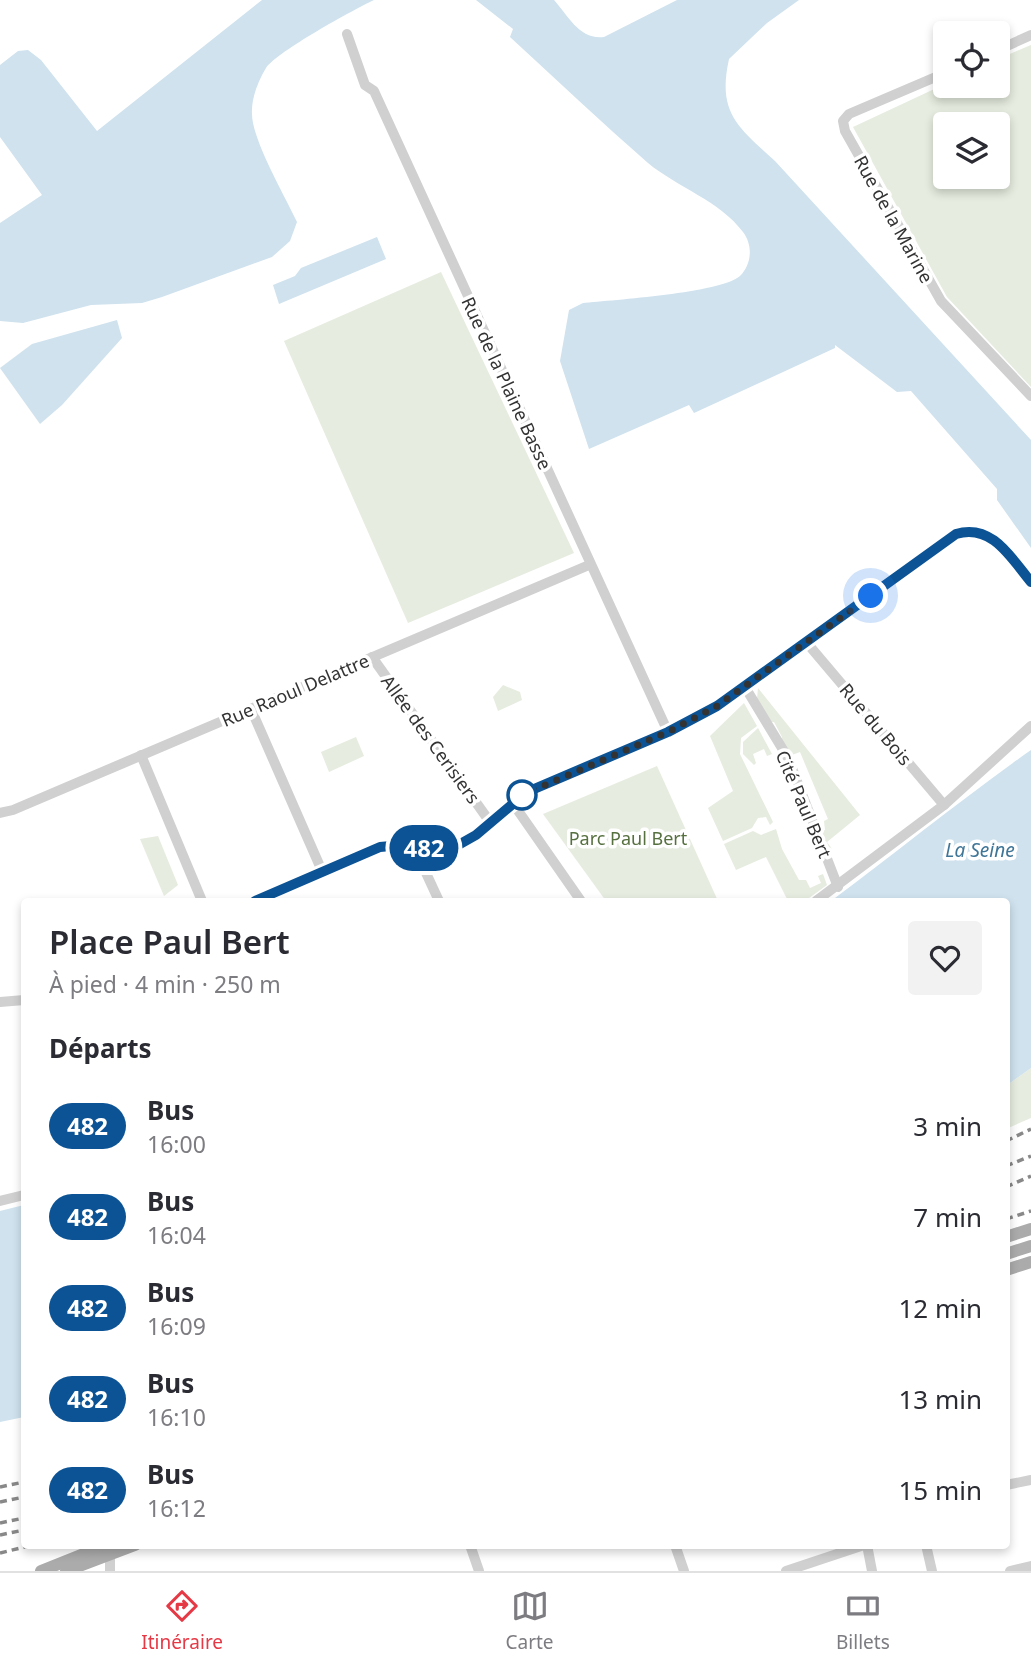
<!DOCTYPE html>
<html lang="fr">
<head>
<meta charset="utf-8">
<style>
  body { margin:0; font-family:"Noto Sans",sans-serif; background:#f2f2f3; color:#2b2b33; height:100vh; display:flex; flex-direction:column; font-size:26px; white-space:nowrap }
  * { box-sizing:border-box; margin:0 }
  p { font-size:23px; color:#7c7c81 }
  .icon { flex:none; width:38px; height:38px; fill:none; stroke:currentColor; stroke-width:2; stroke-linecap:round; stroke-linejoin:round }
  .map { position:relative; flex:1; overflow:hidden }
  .drawer { position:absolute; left:21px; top:898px; width:989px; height:651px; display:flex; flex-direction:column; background:#fff; border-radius:7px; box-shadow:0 4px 10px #0003 }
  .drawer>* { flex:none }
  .badge { padding:0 14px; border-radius:23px; font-size:24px; line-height:46px }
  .fabs { position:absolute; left:933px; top:21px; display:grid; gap:14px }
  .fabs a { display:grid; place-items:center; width:77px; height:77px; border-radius:7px; background:#fff; box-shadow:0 4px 10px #0003; font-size:35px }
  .you { position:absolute; width:35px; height:35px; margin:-18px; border:5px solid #fff; border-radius:50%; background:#1a73e8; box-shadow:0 0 0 10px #1a73e833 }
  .map>.badge { position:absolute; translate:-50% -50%; box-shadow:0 0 0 4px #fff }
  h2 { padding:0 28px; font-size:26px; line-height:63px }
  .round { display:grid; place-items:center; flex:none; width:74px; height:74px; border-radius:7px; background:#f2f2f3 }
  .headline { display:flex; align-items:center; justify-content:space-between; height:119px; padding:0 28px }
  h1 { font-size:33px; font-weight:600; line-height:52px }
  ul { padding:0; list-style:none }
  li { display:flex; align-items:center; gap:21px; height:91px; padding:0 28px }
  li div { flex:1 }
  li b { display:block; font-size:26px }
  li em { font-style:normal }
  li .badge { min-width:77px; font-weight:700; text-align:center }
  .menu { display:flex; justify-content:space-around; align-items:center; height:98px; border-top:2px solid #e1e1e2; background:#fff; font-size:19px; color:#7c7c81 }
  .menu a { display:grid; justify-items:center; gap:4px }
  .menu .selected { color:#e63946 }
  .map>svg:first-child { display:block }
</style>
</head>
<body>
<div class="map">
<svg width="1031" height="1571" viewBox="0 0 1031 1571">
  <rect width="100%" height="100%" fill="#fff"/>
  <g fill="#e6ecdf" fill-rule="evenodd">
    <path d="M 1031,45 L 1031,387 L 947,297 L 853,127 L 945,84 L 998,86 L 998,59 ZM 945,124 L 998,124 L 998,177 L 945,177 Z"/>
    <polygon points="441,272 574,553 408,623 284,341"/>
    <polygon points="503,685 520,692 522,700 498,711 493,697"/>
    <polygon points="758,688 860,815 827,842 832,849 829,851 819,831 825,830 824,821 828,819 800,752 792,755 782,745 782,737 774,722 769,722 757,699"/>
    <polygon points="744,703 757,726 741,738 740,754 773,822 770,825 766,817 758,818 752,828 723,841 708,808 733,791 710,736"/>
    <polygon points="758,728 772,754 767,756 764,749 753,754 756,763 754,765 743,754 743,742"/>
    <polygon points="356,737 364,756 329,772 321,752"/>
    <polygon points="657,766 718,901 606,901 543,814"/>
    <polygon points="776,829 782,849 799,880 806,880 810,888 821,883 818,876 823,874 827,885 805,901 788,901 766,857 736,870 724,844 753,831 761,835"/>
    <polygon points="158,836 178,885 164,896 140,839"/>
    <polygon points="1031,1068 1031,1118 1006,1129 1006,1086"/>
  </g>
  <g fill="#cfe2ee">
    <path d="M 262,0 L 374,0 C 353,10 278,51 266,68 C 258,81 251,99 252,114 C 252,140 285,196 297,222 L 290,241 L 272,257 L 162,297 L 142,303 L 91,305 L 23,323 L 0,321 L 0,223 L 42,195 L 0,137 L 0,65 L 18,51 L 28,50 L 41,60 L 97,131 Z"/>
    <path d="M 476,0 L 554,0 C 569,17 580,40 604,37 L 677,0 L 799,0 L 767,23 L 729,59 C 717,113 738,127 775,161 L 1031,440 L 1031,548 L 997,500 L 997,489 L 911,391 L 897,392 L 835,345 L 835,348 L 694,413 L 689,405 L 589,449 L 560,361 L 569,310 L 583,303 C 613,300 721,293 740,276 C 752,264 753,245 743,232 C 720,201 677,187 648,163 C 601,122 556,79 510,37 L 513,29 Z"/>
    <polygon points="377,237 386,259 279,304 273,285 295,276 301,268"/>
    <polygon points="117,320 122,338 62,405 40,424 0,368 32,344"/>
    <path d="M 1031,750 L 1031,1068 L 1006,1086 L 1006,901 L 831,901 C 898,851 963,798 1031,750 Z"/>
    <polygon points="24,1205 24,1417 0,1422 0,1211"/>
  </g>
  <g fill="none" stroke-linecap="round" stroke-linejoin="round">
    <g stroke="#d0d0d0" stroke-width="10">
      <polyline points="347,34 365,85 374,91 668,732"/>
      <polyline points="998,50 1031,35"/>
      <polyline points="945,73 849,114 843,121 845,131 941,301 1031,396"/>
      <polyline points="807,643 944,805"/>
      <polyline points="372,657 490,822"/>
      <polyline points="745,687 788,758 838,887"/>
      <polyline points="251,709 322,871"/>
      <polyline points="141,755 202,901"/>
      <polyline points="512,802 581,901"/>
      <polyline points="0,813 13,810 589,565"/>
      <polyline points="414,847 439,901"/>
      <path d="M 255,901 L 380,847 L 403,845 L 434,850 L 453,848 L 476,835 L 527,792 L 668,732 L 717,706 L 956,533 C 992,523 1011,558 1031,583"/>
      <polyline points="816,901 944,805 1031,726"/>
      <polyline points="0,1002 24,1000"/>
      <polyline points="0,1201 24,1195"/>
      <polyline points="1006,1485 1031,1480"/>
      <polyline points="470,1545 479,1571"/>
      <polyline points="675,1545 684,1571"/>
      <polyline points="867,1545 872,1571"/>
      <polyline points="926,1545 932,1571"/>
      <polyline points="110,1553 110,1571"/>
      <polyline points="786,1571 864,1545"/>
      <polyline points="1010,1571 1031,1566"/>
    </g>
    <g stroke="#ababab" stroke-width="12">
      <polyline points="1006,1237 1031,1229"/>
      <polyline points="1006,1254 1031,1246"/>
      <polyline points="1006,1270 1031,1262"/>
      <polyline points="41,1571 106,1545"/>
      <polyline points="66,1571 135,1545"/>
    </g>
    <g stroke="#888" stroke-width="3.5" stroke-dasharray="7 5" stroke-linecap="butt">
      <polyline points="1006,1141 1031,1129"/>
      <polyline points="1006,1166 1031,1156"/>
      <polyline points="1006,1187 1031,1176"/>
      <polyline points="1006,1219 1031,1211"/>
      <polyline points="0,1487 24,1482"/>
      <polyline points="0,1502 24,1497"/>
      <polyline points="0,1523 24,1518"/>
      <polyline points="0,1535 24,1530"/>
      <polyline points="0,1553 33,1545"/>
    </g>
  </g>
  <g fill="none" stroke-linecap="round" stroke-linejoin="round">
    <defs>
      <path id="line" d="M 255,901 L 380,847 L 402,845 L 434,850 L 453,848 L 476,835 L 527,792 L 668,732 L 717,706 L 956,534 C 992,523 1011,558 1031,582"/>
    </defs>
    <use href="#line" stroke="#fff" stroke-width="16"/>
    <use href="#line" stroke="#0b5394" stroke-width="10"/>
    <polyline stroke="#333" stroke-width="7" stroke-dasharray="0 12.6" points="522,795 668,732 717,706 871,596"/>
  </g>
  <circle fill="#fff" stroke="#0b5394" stroke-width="3.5" cx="522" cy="795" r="14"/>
  <g text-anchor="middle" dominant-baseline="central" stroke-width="7" stroke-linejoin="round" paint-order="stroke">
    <g font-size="18" fill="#333" stroke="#fff">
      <text transform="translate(894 219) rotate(61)">Rue de la Marine</text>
      <text transform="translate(507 383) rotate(65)">Rue de la Plaine Basse</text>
      <text transform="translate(295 690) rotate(-23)">Rue Raoul Delattre</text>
      <text transform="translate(876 724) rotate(50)">Rue du Bois</text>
      <text transform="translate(431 739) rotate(54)">Allée des Cerisiers</text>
      <text transform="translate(804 804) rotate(67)">Cité Paul Bert</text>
    </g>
    <g font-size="18" fill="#56703f" stroke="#fff">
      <text x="628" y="838">Parc Paul Bert</text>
    </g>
    <g font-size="19" font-style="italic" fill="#3f7597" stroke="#fff">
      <text x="980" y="850">La Seine</text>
    </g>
  </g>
</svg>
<div class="fabs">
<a><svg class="icon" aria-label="locate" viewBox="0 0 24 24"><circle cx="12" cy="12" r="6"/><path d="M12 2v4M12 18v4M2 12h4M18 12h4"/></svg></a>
<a><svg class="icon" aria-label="layers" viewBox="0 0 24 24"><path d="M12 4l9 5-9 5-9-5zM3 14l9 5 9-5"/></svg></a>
</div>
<div class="you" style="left:871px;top:596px"></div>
<b class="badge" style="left:424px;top:848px;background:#0b5394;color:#fff">482</b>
<section class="drawer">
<div class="headline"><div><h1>Place Paul Bert</h1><p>À pied · 4 min · 250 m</p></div><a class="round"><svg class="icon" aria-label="heart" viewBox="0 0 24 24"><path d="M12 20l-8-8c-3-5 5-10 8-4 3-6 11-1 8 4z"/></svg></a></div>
<h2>Départs</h2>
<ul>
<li><span class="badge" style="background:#0b5394;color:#fff">482</span><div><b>Bus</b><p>16:00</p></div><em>3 min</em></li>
<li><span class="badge" style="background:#0b5394;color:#fff">482</span><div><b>Bus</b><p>16:04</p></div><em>7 min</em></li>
<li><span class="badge" style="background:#0b5394;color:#fff">482</span><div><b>Bus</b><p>16:09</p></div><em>12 min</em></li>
<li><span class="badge" style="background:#0b5394;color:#fff">482</span><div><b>Bus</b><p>16:10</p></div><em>13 min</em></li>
<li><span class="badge" style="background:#0b5394;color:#fff">482</span><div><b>Bus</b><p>16:12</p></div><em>15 min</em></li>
</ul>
</section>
</div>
<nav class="menu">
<a class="selected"><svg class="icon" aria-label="directions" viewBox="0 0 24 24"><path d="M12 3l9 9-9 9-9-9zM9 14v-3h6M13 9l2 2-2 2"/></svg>Itinéraire</a>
<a><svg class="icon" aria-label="map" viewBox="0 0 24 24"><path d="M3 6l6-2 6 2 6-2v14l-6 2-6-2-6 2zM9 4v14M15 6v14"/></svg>Carte</a>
<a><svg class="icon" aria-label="tickets" viewBox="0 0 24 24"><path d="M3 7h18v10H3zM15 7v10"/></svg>Billets</a>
</nav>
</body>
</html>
